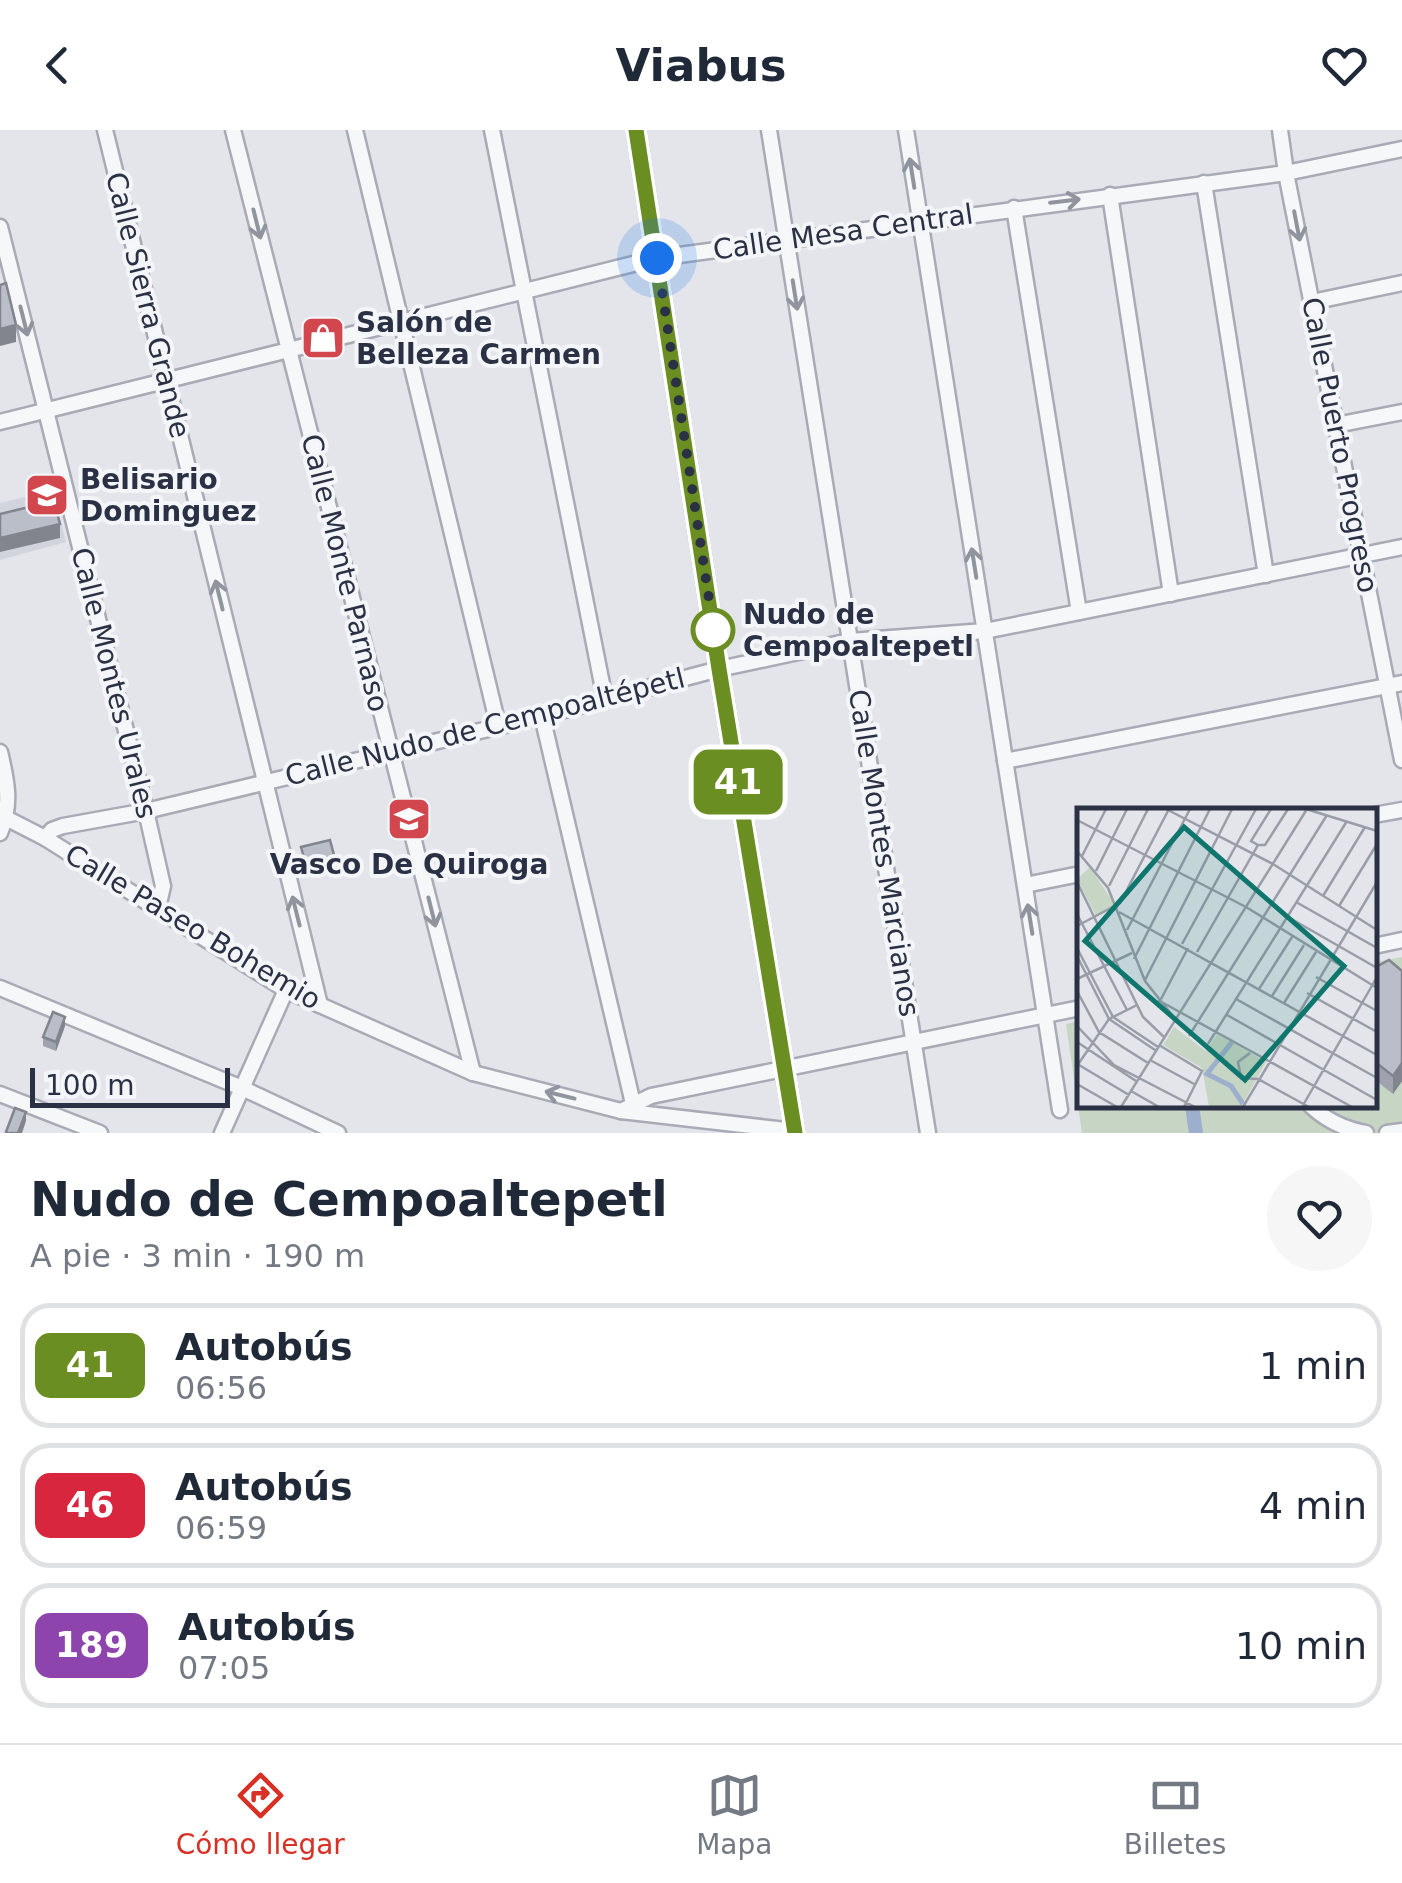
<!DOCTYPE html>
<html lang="es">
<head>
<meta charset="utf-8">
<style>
  body { margin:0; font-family:"DejaVu Sans",sans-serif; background:#f6f6f7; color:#1f2937; height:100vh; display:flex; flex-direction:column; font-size:38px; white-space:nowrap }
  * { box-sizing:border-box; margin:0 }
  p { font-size:32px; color:#747a83 }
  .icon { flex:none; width:55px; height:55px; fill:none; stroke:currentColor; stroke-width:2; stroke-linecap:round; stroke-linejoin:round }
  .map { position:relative; height:1003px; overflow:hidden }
  .panel { display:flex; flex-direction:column; background:#fff; flex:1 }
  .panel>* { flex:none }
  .badge { padding:0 20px; border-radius:15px; font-size:35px; line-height:65px }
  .scale { position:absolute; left:30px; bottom:25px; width:200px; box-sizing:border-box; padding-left:10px; border:5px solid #2a3144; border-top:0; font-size:28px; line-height:35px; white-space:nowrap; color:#2a3144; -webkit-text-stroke:8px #f3f5f8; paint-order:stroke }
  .you { position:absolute; width:50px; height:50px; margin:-25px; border:8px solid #fff; border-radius:50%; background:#1a73e8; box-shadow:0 0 0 15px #1a73e833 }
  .map>.badge { position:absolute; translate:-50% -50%; box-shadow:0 0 0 5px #fff }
  .round { display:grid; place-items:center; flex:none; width:105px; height:105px; border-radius:52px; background:#f6f6f7 }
  .summary { display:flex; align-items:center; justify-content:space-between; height:170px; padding:0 30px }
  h1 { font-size:48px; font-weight:700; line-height:75px }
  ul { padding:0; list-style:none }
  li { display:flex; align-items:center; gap:30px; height:125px; margin:0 20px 15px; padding:0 10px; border:5px solid #e0e1e3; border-radius:30px }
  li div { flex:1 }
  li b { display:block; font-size:38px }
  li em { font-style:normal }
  li .badge { min-width:110px; font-weight:700; text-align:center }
  header { display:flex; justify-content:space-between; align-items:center; height:130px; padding:0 30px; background:#fff; font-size:45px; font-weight:700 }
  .dock { display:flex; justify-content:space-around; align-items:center; height:140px; border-top:2px solid #e0e1e3; background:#fff; font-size:28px; color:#747a83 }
  .dock a { display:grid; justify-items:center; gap:5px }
  .dock .active { color:#d93025 }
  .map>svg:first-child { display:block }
</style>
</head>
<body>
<header><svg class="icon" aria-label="back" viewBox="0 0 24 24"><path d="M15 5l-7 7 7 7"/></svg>Viabus<svg class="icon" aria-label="heart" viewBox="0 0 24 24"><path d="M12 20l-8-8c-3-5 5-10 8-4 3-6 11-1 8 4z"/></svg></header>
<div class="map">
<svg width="1402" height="1003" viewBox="0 0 1402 1003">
  <rect width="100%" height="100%" fill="#e3e5eb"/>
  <polygon fill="#d1d4dd" points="53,360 66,412 0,430 0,373"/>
  <polygon fill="#c7d5c4" points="1402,827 1402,1003 1082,1003 1066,894 1079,891 1080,976 1374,976 1375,832"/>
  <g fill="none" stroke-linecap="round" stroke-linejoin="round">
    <polyline stroke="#9dafcc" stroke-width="14" points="1192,976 1196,1003"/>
    <defs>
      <g id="minor">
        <polyline points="105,0 320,875"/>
        <polyline points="233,0 473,943"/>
        <polyline points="355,0 498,595"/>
        <polyline points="492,0 605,569"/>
        <polyline points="769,0 928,1003"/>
        <polyline points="906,0 1060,980"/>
        <polyline points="1280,0 1286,43 1402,630"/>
        <polyline points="1204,53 1266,445"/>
        <polyline points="1110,65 1171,464"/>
        <polyline points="1014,78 1079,482"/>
        <polyline points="0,97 146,681 163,756 158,778"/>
        <polyline points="1312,172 1402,153"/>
        <polyline points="0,292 657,128 1286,43 1402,19"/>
        <polyline points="1336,295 1402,282"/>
        <polyline points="542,586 635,982"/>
        <path d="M 0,622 C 7,651 12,675 0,703"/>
        <polyline points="1005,631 1402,553"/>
        <polyline points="0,685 45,708 286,860 473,943 621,981 795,1001"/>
        <polyline points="1374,685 1402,680"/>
        <polyline points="45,708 52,700 63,696 146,681 542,586 719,539 850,511 985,501 1402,417"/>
        <polyline points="1025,755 1080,744"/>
        <polyline points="1374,816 1402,810"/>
        <polyline points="0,858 242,958 338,1003"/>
        <polyline points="0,964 100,1003"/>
        <path d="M 1311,976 C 1327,991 1344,999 1366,1003"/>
        <polyline points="621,981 651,966 1080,878"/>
        <polyline points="222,1003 286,860"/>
        <polyline points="1387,1003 1402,1001"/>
      </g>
      <polyline id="major" points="636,0 719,539 795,1003"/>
    </defs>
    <use href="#minor" stroke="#a8abb6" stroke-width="19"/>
    <use href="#major" stroke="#a2a8b7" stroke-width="22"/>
    <use href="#minor" stroke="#f6f7f9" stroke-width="14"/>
    <use href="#major" stroke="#fff" stroke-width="18"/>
  </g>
  <g fill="#a0a3ad">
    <polygon points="1374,838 1402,841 1402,951 1393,964 1379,953 1374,955"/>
    <polygon points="65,896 56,921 43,916 43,907"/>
  </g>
  <g fill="#82858d">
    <polygon points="16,195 16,212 0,216 0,199"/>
    <polygon points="60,394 60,408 0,422 0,408"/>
    <polygon points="334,725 334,734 306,744 306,735"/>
    <polygon points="65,887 65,896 56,921 56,912"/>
    <polygon points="1402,933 1402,951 1393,964 1393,946"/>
    <polygon points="1379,935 1379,953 1374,955 1374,937"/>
    <polygon points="26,982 26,991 22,1003 18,1003"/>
  </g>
  <g fill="#babec9" stroke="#82858d" stroke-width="2.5">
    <polygon points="6,153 16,195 0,199 0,155"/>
    <polygon points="54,371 60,394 0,408 0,384"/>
    <polygon points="330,710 334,725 306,735 301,717"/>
    <polygon points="1389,830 1402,841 1402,933 1393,946 1379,935 1374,937 1374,838"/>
    <polygon points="53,882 65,887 56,912 43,907"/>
    <polygon points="15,978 26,982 18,1003 8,1003 6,1002"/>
  </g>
  <defs><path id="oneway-shaft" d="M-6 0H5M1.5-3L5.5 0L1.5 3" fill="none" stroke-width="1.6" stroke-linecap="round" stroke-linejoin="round" transform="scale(2.5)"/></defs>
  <g stroke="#90949e">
    <use href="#oneway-shaft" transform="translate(912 43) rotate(-99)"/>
    <use href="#oneway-shaft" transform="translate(1065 71) rotate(-7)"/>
    <use href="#oneway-shaft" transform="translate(257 94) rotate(76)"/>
    <use href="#oneway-shaft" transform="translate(1297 96) rotate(79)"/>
    <use href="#oneway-shaft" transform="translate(795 165) rotate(81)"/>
    <use href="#oneway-shaft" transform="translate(24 191) rotate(76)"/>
    <use href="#oneway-shaft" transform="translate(974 433) rotate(-99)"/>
    <use href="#oneway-shaft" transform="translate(219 465) rotate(-104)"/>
    <use href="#oneway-shaft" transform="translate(296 781) rotate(-104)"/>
    <use href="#oneway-shaft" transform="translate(432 782) rotate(76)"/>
    <use href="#oneway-shaft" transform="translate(1030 789) rotate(-99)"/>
    <use href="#oneway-shaft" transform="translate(560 965) rotate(-166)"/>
  </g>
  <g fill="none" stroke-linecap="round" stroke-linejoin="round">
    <defs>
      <polyline id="line" points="636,0 719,539 795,1003"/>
    </defs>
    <use href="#line" stroke="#fff" stroke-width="22"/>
    <use href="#line" stroke="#6b8e23" stroke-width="15"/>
    <polyline stroke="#2a3144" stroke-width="10" stroke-dasharray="0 18" points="657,128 714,502 713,500"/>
  </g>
  <defs>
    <symbol id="shop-square" viewBox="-11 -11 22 22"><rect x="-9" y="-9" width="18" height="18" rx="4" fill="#d2464e" stroke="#f3f5f8"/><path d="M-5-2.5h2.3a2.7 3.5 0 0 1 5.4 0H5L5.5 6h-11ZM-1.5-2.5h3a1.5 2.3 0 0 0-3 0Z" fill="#fff"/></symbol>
    <symbol id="school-square" viewBox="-11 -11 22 22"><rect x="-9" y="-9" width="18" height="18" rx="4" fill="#d2464e" stroke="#f3f5f8"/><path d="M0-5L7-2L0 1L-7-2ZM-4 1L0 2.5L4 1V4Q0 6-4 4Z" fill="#fff"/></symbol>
  </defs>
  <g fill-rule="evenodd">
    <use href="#shop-square" x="298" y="183" width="50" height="50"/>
    <use href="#school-square" x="22" y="340" width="50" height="50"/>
    <use href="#school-square" x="384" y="664" width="50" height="50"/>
  </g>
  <circle fill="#fff" stroke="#6b8e23" stroke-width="5" cx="713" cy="500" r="20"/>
  <g text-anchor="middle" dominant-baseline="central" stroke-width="8" stroke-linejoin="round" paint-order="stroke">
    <g font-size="28" fill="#2a3144" stroke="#f3f5f8">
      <text transform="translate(843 102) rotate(-8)">Calle Mesa Central</text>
      <text transform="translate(148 175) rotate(76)">Calle Sierra Grande</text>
      <text transform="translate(1340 315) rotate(79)">Calle Puerto Progreso</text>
      <text transform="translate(345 443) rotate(76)">Calle Monte Parnaso</text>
      <text transform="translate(114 553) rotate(76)">Calle Montes Urales</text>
      <text transform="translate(485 597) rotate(-14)">Calle Nudo de Cempoaltépetl</text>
      <text transform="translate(884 723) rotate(81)">Calle Montes Marcianos</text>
      <text transform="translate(193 797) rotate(31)">Calle Paseo Bohemio</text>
    </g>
    <g font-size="28" font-weight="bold" fill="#2a3144" stroke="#f3f5f8" text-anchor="start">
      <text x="356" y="192">Salón de<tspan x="356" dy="32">Belleza Carmen</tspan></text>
      <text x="80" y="349">Belisario<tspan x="80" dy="32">Dominguez</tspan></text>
      <text x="409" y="734" text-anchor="middle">Vasco De Quiroga</text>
    </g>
    <g font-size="28" font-weight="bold" fill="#2a3144" stroke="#f3f5f8" text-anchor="start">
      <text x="743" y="484">Nudo de<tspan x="743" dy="32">Cempoaltepetl</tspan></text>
    </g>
  </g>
  <g transform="translate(1077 678)">
    <rect width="300" height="300" fill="#e3e5eb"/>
    <path d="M 13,59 L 38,97 L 19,108 L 0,71 ZM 97,219 L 129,243 L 140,226 L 189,254 L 164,299 L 132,299 L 125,260 L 86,237 Z" fill="#c7d5c4"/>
    <path fill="none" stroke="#9dafcc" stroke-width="5" d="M 155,234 L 130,266 L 154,278 L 166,296"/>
    <path fill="none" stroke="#999da8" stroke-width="2.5" d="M 89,1 L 196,56 L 300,122M 229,1 L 300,23M 0,12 L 169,99 L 300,180M 181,37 L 174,33 L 194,1M 0,43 L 31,80 L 68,173 L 99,212M 5,48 L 29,1M 19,63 L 50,1M 0,74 L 66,209 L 87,229M 32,78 L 71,1M 246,88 L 288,19M 219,94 L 300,140M 262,98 L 300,36M 42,104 L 300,247M 0,106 L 50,202M 211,109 L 300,160M 0,118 L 43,95 L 92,1M 50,122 L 113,1M 105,136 L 179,1M 0,140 L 36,209 L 81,239M 120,144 L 181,37 L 188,37 L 211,1M 0,148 L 32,211 L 78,242M 57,151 L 133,1M 239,169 L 300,203M 0,171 L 55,145M 68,172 L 155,1M 182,181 L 215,129M 0,183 L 22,224 L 71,255M 230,185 L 300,224M 195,188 L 227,137M 84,191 L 111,140M 159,191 L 300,270M 81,192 L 275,299M 207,195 L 239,144M 150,207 L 300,292M 0,218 L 37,257 L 118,299M 112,228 L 250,7M 0,234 L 59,273M 131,236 L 270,13M 82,237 L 125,263 L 107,299M 173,245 L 161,254 L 164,270 L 181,271 L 232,299M 73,252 L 119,277M 2,257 L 52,287M 0,258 L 32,211 L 60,197M 0,276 L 40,299M 54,283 L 82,299M 44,299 L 230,1M 166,299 L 300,74M 225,299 L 300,169"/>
    <path fill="#0f766e" fill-opacity="0.15" stroke="#0f766e" stroke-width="5" d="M 107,19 L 267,158 L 168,272 L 8,133 Z"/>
    <rect width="300" height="300" fill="none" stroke="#2a3144" stroke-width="5"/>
  </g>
</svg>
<div class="scale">100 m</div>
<div class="you" style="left:657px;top:128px"></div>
<b class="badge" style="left:738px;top:652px;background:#6b8e23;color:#fff">41</b>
</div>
<section class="panel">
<div class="summary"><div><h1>Nudo de Cempoaltepetl</h1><p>A pie · 3 min · 190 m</p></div><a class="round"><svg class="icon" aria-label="heart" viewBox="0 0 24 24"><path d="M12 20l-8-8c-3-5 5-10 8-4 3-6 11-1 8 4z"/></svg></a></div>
<ul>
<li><span class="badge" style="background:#6b8e23;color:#fff">41</span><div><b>Autobús</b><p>06:56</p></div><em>1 min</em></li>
<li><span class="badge" style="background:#d7263d;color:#fff">46</span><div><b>Autobús</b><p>06:59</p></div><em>4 min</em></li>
<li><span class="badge" style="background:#8e44ad;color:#fff">189</span><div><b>Autobús</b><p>07:05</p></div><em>10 min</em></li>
</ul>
</section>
<nav class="dock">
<a class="active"><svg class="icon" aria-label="directions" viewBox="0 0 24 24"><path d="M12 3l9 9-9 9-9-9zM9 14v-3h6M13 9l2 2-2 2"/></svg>Cómo llegar</a>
<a><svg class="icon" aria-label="map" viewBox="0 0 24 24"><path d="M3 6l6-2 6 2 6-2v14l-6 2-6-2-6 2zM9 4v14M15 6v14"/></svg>Mapa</a>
<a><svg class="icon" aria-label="tickets" viewBox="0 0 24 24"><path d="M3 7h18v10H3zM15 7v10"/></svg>Billetes</a>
</nav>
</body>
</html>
